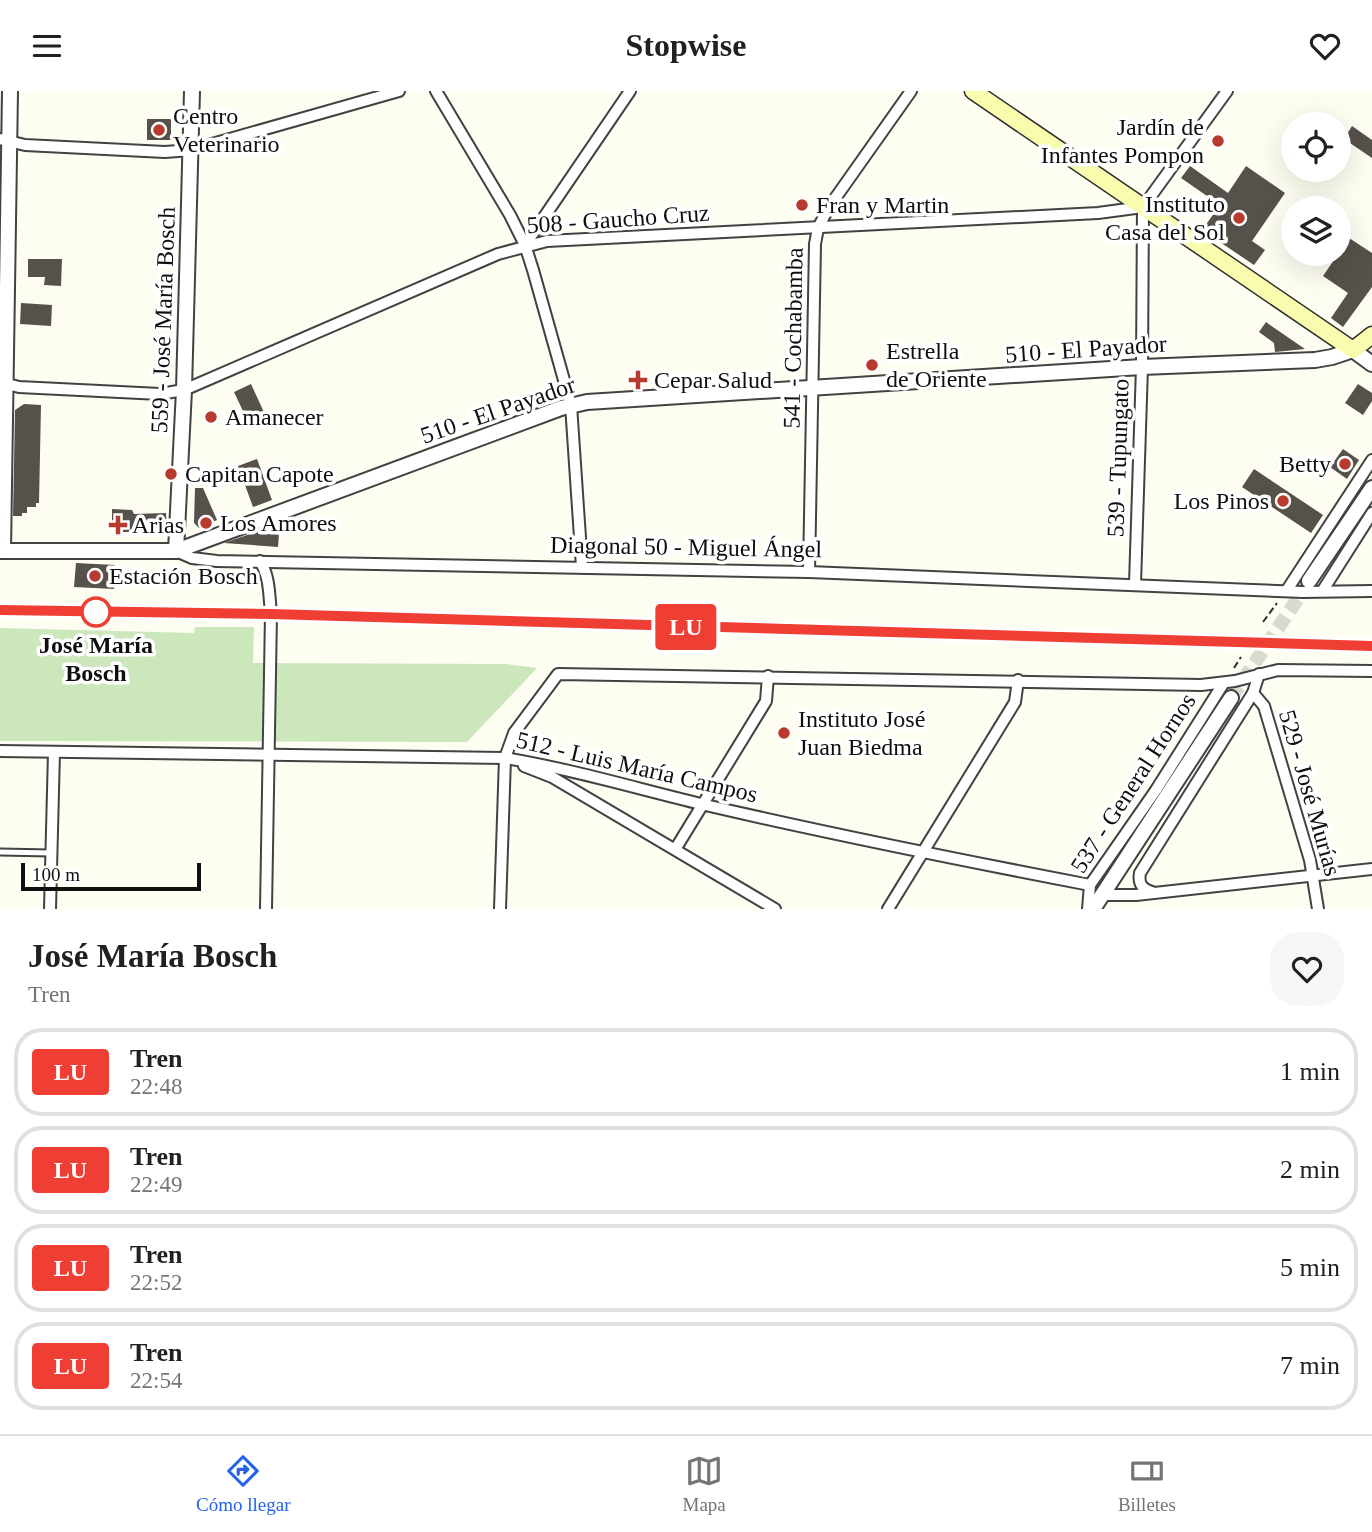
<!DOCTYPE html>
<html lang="es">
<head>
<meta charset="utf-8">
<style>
  body { margin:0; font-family:"Times New Roman",serif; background:#f6f6f6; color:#202124; height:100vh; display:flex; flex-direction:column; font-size:26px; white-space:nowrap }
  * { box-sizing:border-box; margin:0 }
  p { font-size:23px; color:#757577 }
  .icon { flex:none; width:38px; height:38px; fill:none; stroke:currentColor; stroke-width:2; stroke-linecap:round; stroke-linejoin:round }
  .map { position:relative; height:818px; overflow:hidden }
  .side { display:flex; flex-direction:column; background:#fff; flex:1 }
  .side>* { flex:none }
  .badge { padding:0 14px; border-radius:5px; font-size:24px; line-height:46px }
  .controls { position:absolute; left:1281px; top:21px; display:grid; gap:14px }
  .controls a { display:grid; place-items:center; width:70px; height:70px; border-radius:50%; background:#fff; box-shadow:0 7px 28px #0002; font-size:35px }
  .scale { position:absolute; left:21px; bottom:18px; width:180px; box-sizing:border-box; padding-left:7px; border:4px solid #0f0f0f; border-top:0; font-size:19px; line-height:24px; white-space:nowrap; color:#0f0f0f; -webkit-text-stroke:5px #fff; paint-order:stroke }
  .map>.badge { position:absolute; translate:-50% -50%; box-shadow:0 0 0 4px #fff }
  .round { display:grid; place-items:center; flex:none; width:74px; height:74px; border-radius:28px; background:#f6f6f6 }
  .head { display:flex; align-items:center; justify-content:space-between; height:119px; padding:0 28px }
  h1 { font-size:33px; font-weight:700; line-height:52px }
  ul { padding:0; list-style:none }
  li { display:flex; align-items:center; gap:21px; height:88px; margin:0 14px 10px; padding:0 14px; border:4px solid #e0e0e0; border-radius:28px }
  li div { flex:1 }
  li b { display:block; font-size:26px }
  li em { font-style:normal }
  li .badge { min-width:77px; font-weight:700; text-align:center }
  header { display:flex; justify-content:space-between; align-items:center; height:91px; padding:0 28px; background:#fff; font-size:32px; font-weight:700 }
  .tabs { display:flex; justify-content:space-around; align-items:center; height:98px; border-top:2px solid #e0e0e0; background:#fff; font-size:19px; color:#757577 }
  .tabs a { display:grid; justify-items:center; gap:4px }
  .tabs .selected { color:#2563eb }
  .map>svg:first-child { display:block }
</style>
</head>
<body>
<header><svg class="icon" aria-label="menu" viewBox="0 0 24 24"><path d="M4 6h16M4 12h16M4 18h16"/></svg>Stopwise<svg class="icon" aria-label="heart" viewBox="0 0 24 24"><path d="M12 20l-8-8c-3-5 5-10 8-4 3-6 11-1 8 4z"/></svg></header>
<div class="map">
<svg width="1372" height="818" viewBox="0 0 1372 818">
  <rect width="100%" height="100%" fill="#fefdf1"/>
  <polygon fill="#cce7bc" points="195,536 254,536 253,572 507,573 537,577 467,651 0,650 0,537 194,542"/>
  <g fill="#57514b">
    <rect x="147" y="28" width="24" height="21"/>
    <polygon points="1352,35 1372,49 1372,67 1344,48"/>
    <polygon points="1190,75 1228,102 1246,75 1285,102 1252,150 1265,159 1254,174 1202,139 1220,114 1181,87"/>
    <polygon points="1349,147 1372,162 1372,196 1343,236 1331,227 1348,202 1323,185"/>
    <polygon points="28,168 62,168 61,195 44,194 45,186 28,186"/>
    <polygon points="21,212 52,214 51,235 20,233"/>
    <polygon points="1266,231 1270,234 1305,258 1275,261 1274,252 1259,241"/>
    <polygon points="251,293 268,330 251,337 234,301"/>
    <polygon points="1358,293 1372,302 1372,310 1363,324 1345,312"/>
    <polygon points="24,313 41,314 39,412 36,412 36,416 27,416 27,422 22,422 22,425 13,425 15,319"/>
    <polygon points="1343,358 1359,369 1347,388 1330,376"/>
    <polygon points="257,368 272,409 253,416 238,375"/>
    <polygon points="1254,378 1323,424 1311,442 1242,396"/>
    <polygon points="195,397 203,397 217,429 199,437 194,432"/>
    <polygon points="112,418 132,419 134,423 166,422 167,439 162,444 148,444 148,441 123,441 123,439 112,438"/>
    <polygon points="273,435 279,443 278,456 224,452"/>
    <polygon points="76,472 115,474 114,498 74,496"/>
  </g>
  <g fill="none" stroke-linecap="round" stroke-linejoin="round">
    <polyline stroke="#dad9cf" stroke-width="14" stroke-dasharray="14 7" stroke-linecap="butt" points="1231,607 1309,491"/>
    <defs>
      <polyline id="service" points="0,761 51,762"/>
      <g id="minor">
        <polyline points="436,0 510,124 525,154 533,179 571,314 582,476"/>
        <polyline points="0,48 25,54 165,61 191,59 399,0"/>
        <polyline points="1143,116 1227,0"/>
        <polyline points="525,154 630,0"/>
        <polyline points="0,291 19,296 160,303 184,299 498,163 547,150 1098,122 1143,116"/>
        <polyline points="176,460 192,467 217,470 809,481 1303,501 1372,500"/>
        <path d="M 260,470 C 270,486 269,504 271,523 L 266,818"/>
        <polyline points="809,481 815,153 818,137 829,116 911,0"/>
        <polyline points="1135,493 1142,276 1143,116"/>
        <polyline points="1287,499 1372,369"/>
        <polyline points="1323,499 1372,422"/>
        <polyline points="1253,602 1264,615 1310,769 1318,818"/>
        <path d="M 0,660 L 505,667 C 571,678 635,697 701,713 C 830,743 960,769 1090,794"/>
        <polyline points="524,675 552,686 775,818"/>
        <polyline points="676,757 766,610 768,585"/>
        <path d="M 1152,801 C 1142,798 1138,793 1140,782 L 1253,602 L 1259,583"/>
        <polyline points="1103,804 1136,804 1372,778"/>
        <polyline points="50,818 54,661"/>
        <polyline points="500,818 505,667 514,642 558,583 1201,594 1235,590 1278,579 1372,580"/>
        <polyline points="888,818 1015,611 1018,589"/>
        <polyline points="1088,818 1090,794 1156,699 1223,593"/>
      </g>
      <g id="tertiary">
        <polyline points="0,460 176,460 561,317 587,311 1142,276 1315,269 1332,266 1353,259 1372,273"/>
        <polyline points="3,460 10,0"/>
        <polyline points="176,460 184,299 192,0"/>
        <polyline points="1309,490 1372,397"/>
        <polyline points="1093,818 1231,607"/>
      </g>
      <polyline id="secondary" points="973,0 1353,259 1372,244"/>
    </defs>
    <use href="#service" stroke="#424242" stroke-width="9"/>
    <use href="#minor" stroke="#424242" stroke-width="14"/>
    <use href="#tertiary" stroke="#424242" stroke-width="18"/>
    <use href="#secondary" stroke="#313131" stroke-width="19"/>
    <g stroke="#313131" stroke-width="2" stroke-dasharray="7 3.5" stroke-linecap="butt">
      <polyline points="1263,531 1277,512"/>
      <polyline points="1234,577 1241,566"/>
    </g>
    <use href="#service" stroke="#fff" stroke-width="5"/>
    <use href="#minor" stroke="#fff" stroke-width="10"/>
    <use href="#tertiary" stroke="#fff" stroke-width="14"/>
    <use href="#secondary" stroke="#f9fbaf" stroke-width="16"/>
    <polyline stroke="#b8392d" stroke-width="3.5" points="0,519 271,523 1372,555"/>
  </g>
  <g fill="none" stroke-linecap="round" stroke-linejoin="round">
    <defs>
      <polyline id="line" points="0,519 271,523 1372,555"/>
    </defs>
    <use href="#line" stroke="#fff" stroke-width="16"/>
    <use href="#line" stroke="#ef3e33" stroke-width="10"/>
  </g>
  <g fill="#b8392d" stroke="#fff" stroke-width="2.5">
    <circle cx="159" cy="39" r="7"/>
    <circle cx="1218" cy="50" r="7"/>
    <circle cx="802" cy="114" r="7"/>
    <circle cx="1239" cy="127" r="7"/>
    <circle cx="872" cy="274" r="7"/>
    <path d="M634.5 278.5h7v7h7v7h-7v7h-7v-7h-7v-7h7z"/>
    <circle cx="211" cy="326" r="7"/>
    <circle cx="1345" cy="373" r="7"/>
    <circle cx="171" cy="383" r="7"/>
    <circle cx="1283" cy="410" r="7"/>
    <circle cx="206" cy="432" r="7"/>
    <path d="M114.5 423.5h7v7h7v7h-7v7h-7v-7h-7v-7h7z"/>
    <circle cx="95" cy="485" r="7"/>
    <circle cx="784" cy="642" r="7"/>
  </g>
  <circle fill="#fff" stroke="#ef3e33" stroke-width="3.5" cx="96" cy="521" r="14"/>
  <g text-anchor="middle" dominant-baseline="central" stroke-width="7" stroke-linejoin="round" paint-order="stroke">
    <g font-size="24" fill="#0f0f0f" stroke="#fff" text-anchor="start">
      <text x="173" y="25">Centro<tspan x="173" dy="28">Veterinario</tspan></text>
      <text x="1204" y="36" text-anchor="end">Jardín de<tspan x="1204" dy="28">Infantes Pompon</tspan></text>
      <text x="1225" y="113" text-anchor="end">Instituto<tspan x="1225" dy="28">Casa del Sol</tspan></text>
      <text x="816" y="114">Fran y Martin</text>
      <text x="886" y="260">Estrella<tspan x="886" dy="28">de Oriente</tspan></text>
      <text x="654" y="289">Cepar Salud</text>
      <text x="225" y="326">Amanecer</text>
      <text x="1331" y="373" text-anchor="end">Betty</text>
      <text x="185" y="383">Capitan Capote</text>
      <text x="1269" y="410" text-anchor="end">Los Pinos</text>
      <text x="220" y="432">Los Amores</text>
      <text x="132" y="434">Arias</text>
      <text x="109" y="485">Estación Bosch</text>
      <text x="798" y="628">Instituto José<tspan x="798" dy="28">Juan Biedma</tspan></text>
    </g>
    <g font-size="24" fill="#0f0f0f" stroke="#fff">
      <text transform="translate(618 128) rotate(-4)">508 - Gaucho Cruz</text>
      <text transform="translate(163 229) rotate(-88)">559 - José María Bosch</text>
      <text transform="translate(793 247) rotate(-89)">541 - Cochabamba</text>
      <text transform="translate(1086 258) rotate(-4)">510 - El Payador</text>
      <text transform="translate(498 319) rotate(-19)">510 - El Payador</text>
      <text transform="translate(1118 367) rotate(-88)">539 - Tupungato</text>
      <text transform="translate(686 456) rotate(1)">Diagonal 50 - Miguel Ángel</text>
      <text transform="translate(637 676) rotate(13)">512 - Luis María Campos</text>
      <text transform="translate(1133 692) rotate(-57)">537 - General Hornos</text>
      <text transform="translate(1310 702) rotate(74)">529 - José Murías</text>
    </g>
    <g font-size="24" font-weight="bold" fill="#0f0f0f" stroke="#fff">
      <text x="96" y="554">José María<tspan x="96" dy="28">Bosch</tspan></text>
    </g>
  </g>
</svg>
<div class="controls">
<a><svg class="icon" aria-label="locate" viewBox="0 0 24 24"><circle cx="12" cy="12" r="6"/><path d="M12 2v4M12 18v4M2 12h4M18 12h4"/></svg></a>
<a><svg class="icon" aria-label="layers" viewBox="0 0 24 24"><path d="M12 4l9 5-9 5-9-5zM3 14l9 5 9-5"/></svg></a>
</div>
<div class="scale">100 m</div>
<b class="badge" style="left:686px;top:536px;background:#ef3e33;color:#fff">LU</b>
</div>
<section class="side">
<div class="head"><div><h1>José María Bosch</h1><p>Tren</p></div><a class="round"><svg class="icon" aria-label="heart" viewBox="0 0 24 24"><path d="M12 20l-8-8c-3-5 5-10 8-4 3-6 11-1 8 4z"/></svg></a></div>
<ul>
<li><span class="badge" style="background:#ef3e33;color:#fff">LU</span><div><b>Tren</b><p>22:48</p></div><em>1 min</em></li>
<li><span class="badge" style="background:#ef3e33;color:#fff">LU</span><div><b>Tren</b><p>22:49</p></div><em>2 min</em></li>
<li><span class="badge" style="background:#ef3e33;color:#fff">LU</span><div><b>Tren</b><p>22:52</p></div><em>5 min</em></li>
<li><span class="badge" style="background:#ef3e33;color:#fff">LU</span><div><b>Tren</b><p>22:54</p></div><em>7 min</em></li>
</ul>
</section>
<nav class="tabs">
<a class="selected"><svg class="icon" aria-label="directions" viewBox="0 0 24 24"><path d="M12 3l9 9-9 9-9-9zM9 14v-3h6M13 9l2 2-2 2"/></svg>Cómo llegar</a>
<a><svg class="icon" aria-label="map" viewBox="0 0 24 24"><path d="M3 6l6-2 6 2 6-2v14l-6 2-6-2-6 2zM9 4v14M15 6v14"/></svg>Mapa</a>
<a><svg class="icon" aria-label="tickets" viewBox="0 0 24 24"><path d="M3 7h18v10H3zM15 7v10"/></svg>Billetes</a>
</nav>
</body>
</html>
